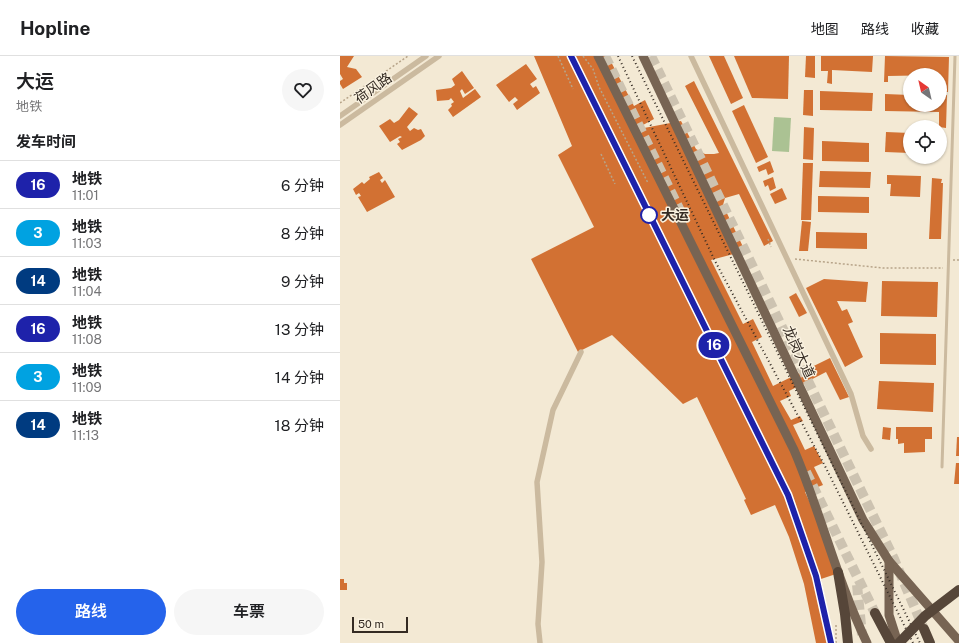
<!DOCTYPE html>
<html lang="zh">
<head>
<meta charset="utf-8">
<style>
  body { margin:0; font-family:"Public Sans","Noto Sans SC",sans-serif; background:#f6f6f6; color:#202124; height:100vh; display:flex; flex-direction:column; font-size:15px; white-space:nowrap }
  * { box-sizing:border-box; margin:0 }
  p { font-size:13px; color:#757577 }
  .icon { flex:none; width:22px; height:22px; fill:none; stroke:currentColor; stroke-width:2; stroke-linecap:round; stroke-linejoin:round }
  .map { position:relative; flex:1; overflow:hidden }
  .details { display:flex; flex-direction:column; background:#fff; width:340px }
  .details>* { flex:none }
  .badge { padding:0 8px; border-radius:13px; font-size:14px; line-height:26px }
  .needle { width:26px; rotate:326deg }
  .buttons { position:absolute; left:563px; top:12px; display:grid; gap:8px }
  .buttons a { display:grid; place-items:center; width:44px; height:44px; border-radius:50%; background:#fff; box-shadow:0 1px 3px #0004; font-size:20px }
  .scale { position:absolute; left:12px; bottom:10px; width:56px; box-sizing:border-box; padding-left:4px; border:2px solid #342b23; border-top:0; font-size:11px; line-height:14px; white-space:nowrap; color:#342b23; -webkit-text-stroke:3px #faf2e0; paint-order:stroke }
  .map>.badge { position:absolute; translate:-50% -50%; box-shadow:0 0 0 2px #fff }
  h2 { padding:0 16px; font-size:15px; line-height:36px }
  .round { display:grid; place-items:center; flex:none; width:42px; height:42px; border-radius:21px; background:#f6f6f6 }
  .summary { display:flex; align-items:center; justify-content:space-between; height:68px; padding:0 16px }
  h1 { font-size:19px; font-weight:600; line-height:30px }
  .cta { display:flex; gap:8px; margin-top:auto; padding:8px 16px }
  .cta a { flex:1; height:46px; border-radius:24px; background:#2563eb; color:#fff; font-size:16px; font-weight:600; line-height:46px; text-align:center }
  .cta a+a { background:#f6f6f6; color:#202124 }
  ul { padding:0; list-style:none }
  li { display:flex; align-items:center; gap:12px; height:48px; padding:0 16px; border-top:1px solid #e0e0e0 }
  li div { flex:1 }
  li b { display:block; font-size:15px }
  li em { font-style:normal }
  li .badge { min-width:44px; font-weight:700; text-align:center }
  header { display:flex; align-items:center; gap:24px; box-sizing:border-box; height:56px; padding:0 20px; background:#fff; border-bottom:1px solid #e0e0e0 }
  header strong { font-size:19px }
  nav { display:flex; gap:22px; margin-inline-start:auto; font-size:14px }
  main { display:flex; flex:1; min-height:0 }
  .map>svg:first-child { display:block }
</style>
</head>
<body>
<header>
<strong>Hopline</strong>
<nav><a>地图</a><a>路线</a><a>收藏</a></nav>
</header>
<main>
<section class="details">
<div class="summary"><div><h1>大运</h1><p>地铁</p></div><a class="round"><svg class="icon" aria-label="heart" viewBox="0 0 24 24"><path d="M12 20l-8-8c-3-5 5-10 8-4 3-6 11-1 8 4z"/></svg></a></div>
<h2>发车时间</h2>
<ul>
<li><span class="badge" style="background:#1e22aa;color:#fff">16</span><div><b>地铁</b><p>11:01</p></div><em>6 分钟</em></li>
<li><span class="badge" style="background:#00a2e1;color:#fff">3</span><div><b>地铁</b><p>11:03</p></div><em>8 分钟</em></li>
<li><span class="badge" style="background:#003b80;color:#fff">14</span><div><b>地铁</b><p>11:04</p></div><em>9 分钟</em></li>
<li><span class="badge" style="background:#1e22aa;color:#fff">16</span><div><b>地铁</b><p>11:08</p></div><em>13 分钟</em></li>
<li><span class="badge" style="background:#00a2e1;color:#fff">3</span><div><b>地铁</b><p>11:09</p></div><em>14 分钟</em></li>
<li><span class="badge" style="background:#003b80;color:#fff">14</span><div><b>地铁</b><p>11:13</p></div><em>18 分钟</em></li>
</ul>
<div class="cta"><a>路线</a><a>车票</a></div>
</section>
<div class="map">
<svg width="619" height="587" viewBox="0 0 619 587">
  <rect width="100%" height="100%" fill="#f3e9d4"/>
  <polygon fill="#abc293" points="434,61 451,62 449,96 432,95"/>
  <g fill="#d27133">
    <polygon points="0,0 14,0 7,11 16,13 22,21 3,33 0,28 0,25 3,23 0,18"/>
    <polygon points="194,0 268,0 294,50 305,44 314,63 303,69 304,72 341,65 356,93 365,98 374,98 379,97 345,30 354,25 433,185 424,190 399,138 385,142 383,149 405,195 371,204 403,268 413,263 422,281 412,286 433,330 490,302 509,341 500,344 486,316 449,335 451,340 440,345 451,364 460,360 463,365 453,369 465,394 474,390 483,407 474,411 483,429 465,436 502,516 481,523 494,587 476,587 464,528 449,481 435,449 411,459 404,444 406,443 357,341 343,348 272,279 238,296 191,203 254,171 218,99 232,90"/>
    <polygon points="369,0 384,0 403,42 391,48"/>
    <polygon points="394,0 449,0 448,43 412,42"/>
    <polygon points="466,0 475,0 475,22 465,21"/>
    <polygon points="481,0 533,0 532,16 492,14 492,28 487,27 488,15 481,15"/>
    <polygon points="545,0 609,1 608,36 600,36 600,19 548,20 548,26 544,26"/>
    <polygon points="186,8 197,23 190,28 193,32 196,30 200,37 177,54 173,48 178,44 175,41 169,46 156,29"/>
    <polygon points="122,15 134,32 125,38 122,33 120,35 123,42 135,33 141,41 113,61 108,54 112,50 111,48 114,46 111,42 109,44 97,45 96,34 111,32 115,29 112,23"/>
    <polygon points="464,34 473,34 473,60 463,59"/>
    <polygon points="480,35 533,37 532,55 480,54"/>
    <polygon points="545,38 570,39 570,49 600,49 603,39 607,39 606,72 599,71 599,56 545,55"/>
    <polygon points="404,49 428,101 416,107 392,55"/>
    <polygon points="69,51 78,58 67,71 70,75 74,72 78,74 81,73 85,80 81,84 62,94 57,88 60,86 58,83 62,81 60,80 50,86 39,70 50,63 54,67 59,64"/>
    <polygon points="464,71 474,72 473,104 463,103"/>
    <polygon points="546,76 570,77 570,97 545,96"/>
    <polygon points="482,85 529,87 529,106 482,105"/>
    <polygon points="430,105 434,116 428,119 426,113 419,116 417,111"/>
    <polygon points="463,107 473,107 471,164 461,164"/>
    <polygon points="480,115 531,116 530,132 479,131"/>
    <polygon points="39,116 43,122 40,124 42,127 45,124 55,141 27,156 18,141 21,140 19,137 16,139 13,133 22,126 24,128 30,123 29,121"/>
    <polygon points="547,119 581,120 580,141 550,140 551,128 547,128"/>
    <polygon points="433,121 436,132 430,135 428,129 425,131 423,125"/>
    <polygon points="592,122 602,123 601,127 603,127 601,183 589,183"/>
    <polygon points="442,132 447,143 435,148 430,138"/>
    <polygon points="478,140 529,141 529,157 478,156"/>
    <polygon points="462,165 471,166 468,195 459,195"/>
    <polygon points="476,176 527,177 527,193 476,192"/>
    <polygon points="484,223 528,226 526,246 497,245 502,255 507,253 513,266 508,268 523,301 505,311 466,232"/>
    <polygon points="542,225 598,226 597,261 541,260"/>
    <polygon points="456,237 467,257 459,261 449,241"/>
    <polygon points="540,277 596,278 596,309 540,308"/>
    <polygon points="539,325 594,327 593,356 537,353"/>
    <polygon points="543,371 551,372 550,384 542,383"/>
    <polygon points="556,371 592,371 592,383 585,383 585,396 564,397 564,387 558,388 558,383 556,383"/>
    <polygon points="617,381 619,381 619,400 616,400"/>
    <polygon points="616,407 619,407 619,428 614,428"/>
    <polygon points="0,523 4,523 4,527 7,527 7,534 0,534"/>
  </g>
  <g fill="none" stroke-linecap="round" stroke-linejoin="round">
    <g stroke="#cdc3b1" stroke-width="10" stroke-dasharray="10 5" stroke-linecap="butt">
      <polyline points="265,0 346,167"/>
      <polyline points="311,0 554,503 583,571"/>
      <polyline points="466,416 535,557"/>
      <polyline points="517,529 522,579"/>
    </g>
    <g stroke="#b7a489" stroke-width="1.5" stroke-dasharray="2 2" stroke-linecap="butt">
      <polyline points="218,0 233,33"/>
      <polyline points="232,0 239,15"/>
      <polyline points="243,0 253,13 259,31 308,127"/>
      <polyline points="0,47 68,0"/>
      <polyline points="261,98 275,128"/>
      <polyline points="279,101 290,125"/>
      <polyline points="428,183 431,191"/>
      <polyline points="455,203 543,212 603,212"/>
      <polyline points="613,204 619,204"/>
      <polyline points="496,569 496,587"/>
    </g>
    <polyline stroke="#cbba9f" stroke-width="3" points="602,411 615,0"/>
    <g stroke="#cbba9f" stroke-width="5.5">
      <polyline points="351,0 511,338 523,380 531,393"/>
      <polyline points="0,60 86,0"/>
      <polyline points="0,69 99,0"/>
      <polyline points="200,587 198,568 202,506 197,426 213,354 241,296"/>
    </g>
    <g stroke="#776453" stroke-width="9">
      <path d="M 258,0 L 454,394 C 481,457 497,525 527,587"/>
      <polyline points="303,0 523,464 549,505 619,585"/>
      <polyline points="549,505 549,559 558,587"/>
    </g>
    <g stroke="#564639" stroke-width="10">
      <polyline points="498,516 505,558 508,587"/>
      <polyline points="535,557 551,587"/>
      <polyline points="584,573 590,587"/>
    </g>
    <g stroke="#342b23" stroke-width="2" stroke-dasharray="1 3" stroke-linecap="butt">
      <polyline points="278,0 375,205 486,412 573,587"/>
      <polyline points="292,0 580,587"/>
    </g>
    <polyline stroke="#564639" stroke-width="10" points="559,587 585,560 619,534"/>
  </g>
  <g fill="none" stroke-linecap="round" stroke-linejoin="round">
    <defs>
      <polyline id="line" points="231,0 448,439 476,520 491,587"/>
    </defs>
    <use href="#line" stroke="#fff" stroke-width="9"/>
    <use href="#line" stroke="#1e22aa" stroke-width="6"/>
  </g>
  <circle fill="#fff" stroke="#1e22aa" stroke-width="2" cx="309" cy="159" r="8"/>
  <g text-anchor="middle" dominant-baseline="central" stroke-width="3" stroke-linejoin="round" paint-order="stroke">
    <g font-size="14" fill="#342b23" stroke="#faf2e0">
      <text transform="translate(33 32) rotate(-35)">荷风路</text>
      <text transform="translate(459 296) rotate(65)">龙岗大道</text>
    </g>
    <g font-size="14" font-weight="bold" fill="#342b23" stroke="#faf2e0" text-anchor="start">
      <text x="321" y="159">大运</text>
    </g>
  </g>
</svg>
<div class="buttons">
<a><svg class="needle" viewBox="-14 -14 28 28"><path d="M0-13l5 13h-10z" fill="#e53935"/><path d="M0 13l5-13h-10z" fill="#757577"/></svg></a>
<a><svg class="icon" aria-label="locate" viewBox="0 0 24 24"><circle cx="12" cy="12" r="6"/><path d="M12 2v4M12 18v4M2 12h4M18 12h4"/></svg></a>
</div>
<div class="scale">50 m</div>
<b class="badge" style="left:374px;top:289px;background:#1e22aa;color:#fff">16</b>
</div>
</main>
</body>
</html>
